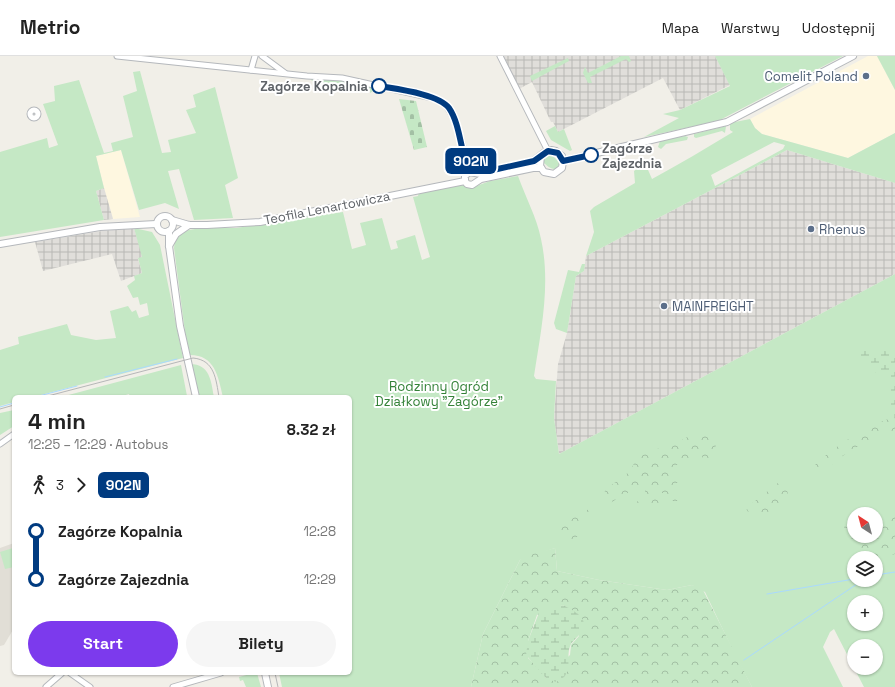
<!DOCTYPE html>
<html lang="pl">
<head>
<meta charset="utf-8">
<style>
  body { margin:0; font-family:"Space Grotesk",sans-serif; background:#f6f6f6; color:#222; height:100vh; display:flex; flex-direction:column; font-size:15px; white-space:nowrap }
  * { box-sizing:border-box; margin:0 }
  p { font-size:13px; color:#767676 }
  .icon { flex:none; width:22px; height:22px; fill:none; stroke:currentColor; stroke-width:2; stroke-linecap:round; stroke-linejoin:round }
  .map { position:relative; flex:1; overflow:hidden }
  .side { position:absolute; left:12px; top:339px; width:340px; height:280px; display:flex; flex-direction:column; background:#fff; border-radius:6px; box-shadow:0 1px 3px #0004 }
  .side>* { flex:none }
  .badge { padding:0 8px; border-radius:6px; font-size:14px; line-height:26px }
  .needle { width:26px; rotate:324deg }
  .fabs { position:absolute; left:847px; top:451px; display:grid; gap:8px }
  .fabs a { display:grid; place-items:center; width:36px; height:36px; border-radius:50%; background:#fff; box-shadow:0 1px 3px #0004; font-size:20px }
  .map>.badge { position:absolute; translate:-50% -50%; box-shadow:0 0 0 2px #fff }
  .legs { display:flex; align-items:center; gap:6px; height:44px; padding:0 16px; font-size:13px }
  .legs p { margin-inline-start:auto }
  .headline { display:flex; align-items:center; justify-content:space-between; height:68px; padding:0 16px }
  h1 { font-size:22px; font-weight:700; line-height:30px }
  .action { display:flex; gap:8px; margin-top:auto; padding:8px 16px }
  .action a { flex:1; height:46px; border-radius:24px; background:#7c3aed; color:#fff; font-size:16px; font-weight:700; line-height:46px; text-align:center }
  .action a+a { background:#f6f6f6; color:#222 }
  ul { padding:0 16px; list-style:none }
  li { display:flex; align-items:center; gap:14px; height:48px; font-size:15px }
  li i { display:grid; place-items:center; width:6px; height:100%; margin:0 5px; background:currentColor }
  li i::after { content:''; width:10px; height:10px; margin:-5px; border:3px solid; border-radius:50%; background:#fff }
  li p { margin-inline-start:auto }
  li:first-child i { background:linear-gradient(#0000 50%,currentColor 0) }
  li:last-child i { background:linear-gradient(currentColor 50%,#0000 0) }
  header { display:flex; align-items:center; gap:24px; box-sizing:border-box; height:56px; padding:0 20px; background:#fff; border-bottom:1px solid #e0e0e0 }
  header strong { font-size:19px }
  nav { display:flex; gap:22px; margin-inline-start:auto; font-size:14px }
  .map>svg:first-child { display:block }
</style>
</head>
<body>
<header>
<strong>Metrio</strong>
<nav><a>Mapa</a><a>Warstwy</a><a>Udostępnij</a></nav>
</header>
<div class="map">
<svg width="895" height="631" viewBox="0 0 895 631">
  <defs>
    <pattern id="industrial-grid" width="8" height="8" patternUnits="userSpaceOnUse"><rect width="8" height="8" fill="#e0deda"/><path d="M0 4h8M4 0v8" fill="none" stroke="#b9b8b5"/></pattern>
    <pattern id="forest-crowns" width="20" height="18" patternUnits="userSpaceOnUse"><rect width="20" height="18" fill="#c5e8c5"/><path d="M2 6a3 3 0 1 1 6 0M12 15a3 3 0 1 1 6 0" fill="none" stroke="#a3c0a4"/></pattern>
    <pattern id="wetland-marsh" width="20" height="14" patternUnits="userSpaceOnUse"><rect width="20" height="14" fill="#c5e8c5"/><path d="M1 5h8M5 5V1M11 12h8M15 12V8" fill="none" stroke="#a3c0a4"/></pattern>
    <pattern id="cemetery-stones" width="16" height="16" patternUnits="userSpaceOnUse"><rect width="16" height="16" fill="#c5e8c5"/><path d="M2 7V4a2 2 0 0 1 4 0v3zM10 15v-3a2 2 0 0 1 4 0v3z" fill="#a3c0a4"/></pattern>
  </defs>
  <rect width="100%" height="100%" fill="#f1efe8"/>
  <g fill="#fef7e0">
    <polygon points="868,0 877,0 895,34 895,77 848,102 762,78 755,72 750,63"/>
    <polygon points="121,94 140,161 113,163 104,132 96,100"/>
  </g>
  <g fill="url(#industrial-grid)">
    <polygon points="503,0 715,0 730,29 680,54 663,22 558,76 553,66 551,66 532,26 519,33"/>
    <polygon points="787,94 895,127 895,218 559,398 554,362 558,308 567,277 576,220 584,215 586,200"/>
    <polygon points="104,132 113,163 104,164 96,135"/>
    <polygon points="134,172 143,201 138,203 142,217 121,225 112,198 43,215 35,186 102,175"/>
  </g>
  <polygon fill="#e1ded6" points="14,487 14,572 4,589 0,590 0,492"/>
  <g fill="#c5e8c5" fill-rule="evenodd">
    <polygon points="621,0 629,0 631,5 629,6 626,3 590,21 592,27 588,27 583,17 585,11 588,17"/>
    <polygon points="715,0 843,0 718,65 644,81 679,62 663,58 680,54 730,30"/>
    <polygon points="877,0 895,0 895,34"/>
    <polygon points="568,2 569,5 532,25 530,20"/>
    <polygon points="140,15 162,97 171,96 168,84 196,77 186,54 196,51 193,39 215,31 238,122 225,129 233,162 194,164 179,113 168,115 179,153 165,147 139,154 121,94 96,100 104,132 96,135 104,164 0,181 0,96 47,82 49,92 58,89 43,48 55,45 54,30 79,24 104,97 113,95 111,87 133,81 123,40 137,35 133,16"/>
    <polygon points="311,22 345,25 349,29 349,35 346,35 347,32 341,31 338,33 332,30 325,31 311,24"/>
    <polygon points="355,27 376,32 376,33 370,37 370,33 362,34 358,37 354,33"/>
    <path d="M 750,63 L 755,72 L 762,78 L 848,102 L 895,77 L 895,127 L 787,94 L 586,200 L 594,176 L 590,155 L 594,151 L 635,127 L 634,115 L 645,107 L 652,123 C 680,108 706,92 733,76 L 730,74 L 730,67 ZM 774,86 L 785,89 L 783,93 L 715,130 L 711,119 Z"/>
    <polygon points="555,70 558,76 564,73 572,94 570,95 551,84 546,75"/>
    <polygon points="726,70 725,77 722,75 696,82 694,81 694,78"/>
    <polygon points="685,80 688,81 687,84 666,88 661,93 658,91 660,85"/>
    <path d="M 551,99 L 560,106 C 557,119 548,111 543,106 L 546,101 Z"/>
    <path d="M 518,120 C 525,140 537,162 541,183 C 551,228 541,275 534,320 L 536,323 L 556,325 L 554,362 L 559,398 L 895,218 L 895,631 L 864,631 L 854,612 L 876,612 L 876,590 L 854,590 L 854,612 L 834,573 L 830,576 L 823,591 L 843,631 L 752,631 L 736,601 L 705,536 L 692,529 L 667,534 L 599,524 L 557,515 L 555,492 L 520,504 L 483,578 L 471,631 L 282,631 L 279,617 L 350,617 L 350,341 L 223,341 C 218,320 215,298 188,299 L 174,192 L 175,183 L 180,177 L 189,174 L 201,172 L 236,172 L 343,156 L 352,193 L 366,189 L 360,167 L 382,162 L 391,194 L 398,192 L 396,185 L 415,179 L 422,204 L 430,201 L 413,141 L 418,140 L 419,136 L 462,129 L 471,132 L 490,125 ZM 854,458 L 876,458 L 876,480 L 854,480 ZM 854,502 L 876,502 L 876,524 L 854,524 ZM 854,546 L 876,546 L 876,568 L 854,568 Z"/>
    <polygon points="134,172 152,176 160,189 183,302 33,341 14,341 14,346 0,350 0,294 19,288 18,281 67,268 71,279 96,284 116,282 110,255 128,250 132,256 136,254 139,262 149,259 147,247 140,249 138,241 133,242 127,230 135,224 134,220 142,217 138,202 142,201"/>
    <polygon points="582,208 585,208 584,215 576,220 567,277 556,273 554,267 568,214 579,216"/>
    <path d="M 190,308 C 210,308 211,325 214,341 L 200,341 Z"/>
    <polygon points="181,309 187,340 130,341 129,338 119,341 61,341"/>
    <polygon points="14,354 14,370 0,379 0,357"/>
    <polygon points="13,492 14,511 5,513 0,496"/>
    <polygon points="254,617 257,617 261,631 246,631 243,624 240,625 239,621"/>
  </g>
  <g fill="url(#forest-crowns)" fill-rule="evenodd">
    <path d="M 895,361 L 895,374 C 877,380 857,390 841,401 C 831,407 827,419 813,419 L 809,416 C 825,395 870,367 895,361 Z"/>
    <path d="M 697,376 L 705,380 L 718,376 L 717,389 L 712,394 L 714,397 L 714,403 L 711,407 L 705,407 L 701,398 L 678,408 L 673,412 L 678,417 L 679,425 L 673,431 L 673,435 L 679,442 L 677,445 L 673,445 L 665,437 L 660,437 L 662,448 L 661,453 L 654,448 L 636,454 L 633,450 L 634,447 L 645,442 L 645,427 L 582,463 C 581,480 578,486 560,482 L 558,478 L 558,473 L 563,468 L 599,447 L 606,433 L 629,416 L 638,401 L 669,388 L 676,387 Z"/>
    <polygon points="783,423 787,424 788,445 759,461 750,460 746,452"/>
    <polygon points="888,457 895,458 895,498 876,504 876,502 861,502 843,476 845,468 850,464 854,466 854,480 876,480 876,464"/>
    <path d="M 555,492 L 557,515 L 599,524 L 667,534 L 692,529 L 702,532 L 752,631 L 471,631 L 483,578 L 520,504 L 525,500 ZM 563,549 L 579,559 L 579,580 L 571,589 L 570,599 L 546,622 L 539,612 L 528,602 L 528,585 L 537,559 Z"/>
  </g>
  <g fill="url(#wetland-marsh)">
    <polygon points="874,293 895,297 895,363 888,349 892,327 872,314 848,294"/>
    <path d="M 563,549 C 570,553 580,557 583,564 C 587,575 576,581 571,588 C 564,602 576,618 556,626 L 546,622 L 526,599 L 528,585 L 540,554 Z"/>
  </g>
  <polygon fill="url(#cemetery-stones)" points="399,43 416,45 427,91 414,94"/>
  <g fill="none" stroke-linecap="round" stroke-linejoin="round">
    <g stroke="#aadaff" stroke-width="1">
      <polyline points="105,321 177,303"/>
      <polyline points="35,341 77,330"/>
      <polyline points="0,351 14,347"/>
      <polyline points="876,519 895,516"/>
      <polyline points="767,538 854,523"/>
      <polyline points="744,604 863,524"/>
    </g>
    <defs>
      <g id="minor">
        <path d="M 117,0 L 307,20 L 342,22 L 437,43 C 457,51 464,97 469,116"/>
        <polyline points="262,0 285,17"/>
        <polyline points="500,0 548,95"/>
        <polyline points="251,14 255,0"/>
        <circle cx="34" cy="58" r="4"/>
        <polyline points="0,388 14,378"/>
        <polyline points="70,617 90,631"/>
        <polyline points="46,631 62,617"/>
        <polyline points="173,631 221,617"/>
      </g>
      <g id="tertiary">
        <polyline points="464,100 481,111 492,114"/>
        <polyline points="563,105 727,66 853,0"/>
        <polyline points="465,125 465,120 469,116 481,118 532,106 545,96 551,94 556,95 562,100 563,105 562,112 554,118 544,116 540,110 541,100"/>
        <polyline points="465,125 467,128 472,129 481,123 533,112 541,112"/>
        <circle cx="165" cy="168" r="8"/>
        <polyline points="172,164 189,169 207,169 260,166 465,125"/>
        <polyline points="169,175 169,190 180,270 196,341"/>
        <polyline points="0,188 100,171 156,168"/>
        <polyline points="169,190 176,178 189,169"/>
        <polyline points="265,617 268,631"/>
      </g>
    </defs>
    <use href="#minor" stroke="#b5b8bc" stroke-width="7"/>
    <use href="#tertiary" stroke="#b5b8bc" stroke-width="8"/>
    <use href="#minor" stroke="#fff" stroke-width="5"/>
    <use href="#tertiary" stroke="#fff" stroke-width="6"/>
    <g stroke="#b6b7b8" stroke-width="1">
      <path d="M 44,341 L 193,302 C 215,304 216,324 219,341"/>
      <polyline points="0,353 14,349"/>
      <polyline points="275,617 278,631"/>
    </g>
  </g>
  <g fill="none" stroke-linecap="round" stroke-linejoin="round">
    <defs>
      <path id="line-1" d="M 379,30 C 396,33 439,38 449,52 C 458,65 460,85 464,100 L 484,112 L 493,114 L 534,105 L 548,95 L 558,97 L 563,105 L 591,99"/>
    </defs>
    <use href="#line-1" stroke="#fff" stroke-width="9"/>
    <use href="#line-1" stroke="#003b80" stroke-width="6"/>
  </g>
  <g fill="#5c6f8a" stroke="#fff" stroke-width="1.5">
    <circle cx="866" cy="20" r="4"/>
    <circle cx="811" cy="173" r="4"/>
    <circle cx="664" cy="250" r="4"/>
  </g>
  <g fill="#fff" stroke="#003b80" stroke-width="2">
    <circle cx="379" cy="30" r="7"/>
    <circle cx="591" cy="99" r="7"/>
  </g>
  <g text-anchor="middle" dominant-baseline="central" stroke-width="4" stroke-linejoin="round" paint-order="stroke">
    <g font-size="13" fill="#4e5e75" stroke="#fff" text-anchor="start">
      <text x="858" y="20" text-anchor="end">Comelit Poland</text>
      <text x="819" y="173">Rhenus</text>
      <text x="672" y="250">MAINFREIGHT</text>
    </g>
    <g font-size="13" font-weight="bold" fill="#5f6368" stroke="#fff" text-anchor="end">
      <text x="368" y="30">Zagórze Kopalnia</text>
      <text x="602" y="92" text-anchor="start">Zagórze<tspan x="602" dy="15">Zajezdnia</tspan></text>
    </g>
    <g font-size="13" fill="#5f6368" stroke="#fff">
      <text transform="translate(327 152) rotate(-11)">Teofila Lenartowicza</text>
    </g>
    <g font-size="13" fill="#348238" stroke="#fff">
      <text x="439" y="330">Rodzinny Ogród<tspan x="439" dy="15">Działkowy "Zagórze"</tspan></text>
    </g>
  </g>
</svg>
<div class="fabs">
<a><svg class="needle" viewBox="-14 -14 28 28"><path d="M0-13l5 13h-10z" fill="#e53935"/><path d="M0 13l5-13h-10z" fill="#767676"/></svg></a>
<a><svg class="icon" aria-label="layers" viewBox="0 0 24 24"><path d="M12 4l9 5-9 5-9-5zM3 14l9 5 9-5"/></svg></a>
<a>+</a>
<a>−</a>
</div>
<b class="badge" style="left:471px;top:105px;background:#003b80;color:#fff">902N</b>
<section class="side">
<div class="headline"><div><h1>4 min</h1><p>12:25 – 12:29 · Autobus</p></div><b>8.32 zł</b></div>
<div class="legs"><svg class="icon" aria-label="walk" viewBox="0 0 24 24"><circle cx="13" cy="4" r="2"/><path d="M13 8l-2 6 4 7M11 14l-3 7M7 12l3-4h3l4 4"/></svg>3<svg class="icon" aria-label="forward" viewBox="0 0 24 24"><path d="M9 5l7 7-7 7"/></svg><b class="badge" style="background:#003b80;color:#fff">902N</b></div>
<ul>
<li><i style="color:#003b80"></i><b>Zagórze Kopalnia</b><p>12:28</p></li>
<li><i style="color:#003b80"></i><b>Zagórze Zajezdnia</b><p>12:29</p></li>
</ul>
<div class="action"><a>Start</a><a>Bilety</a></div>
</section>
</div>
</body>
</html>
